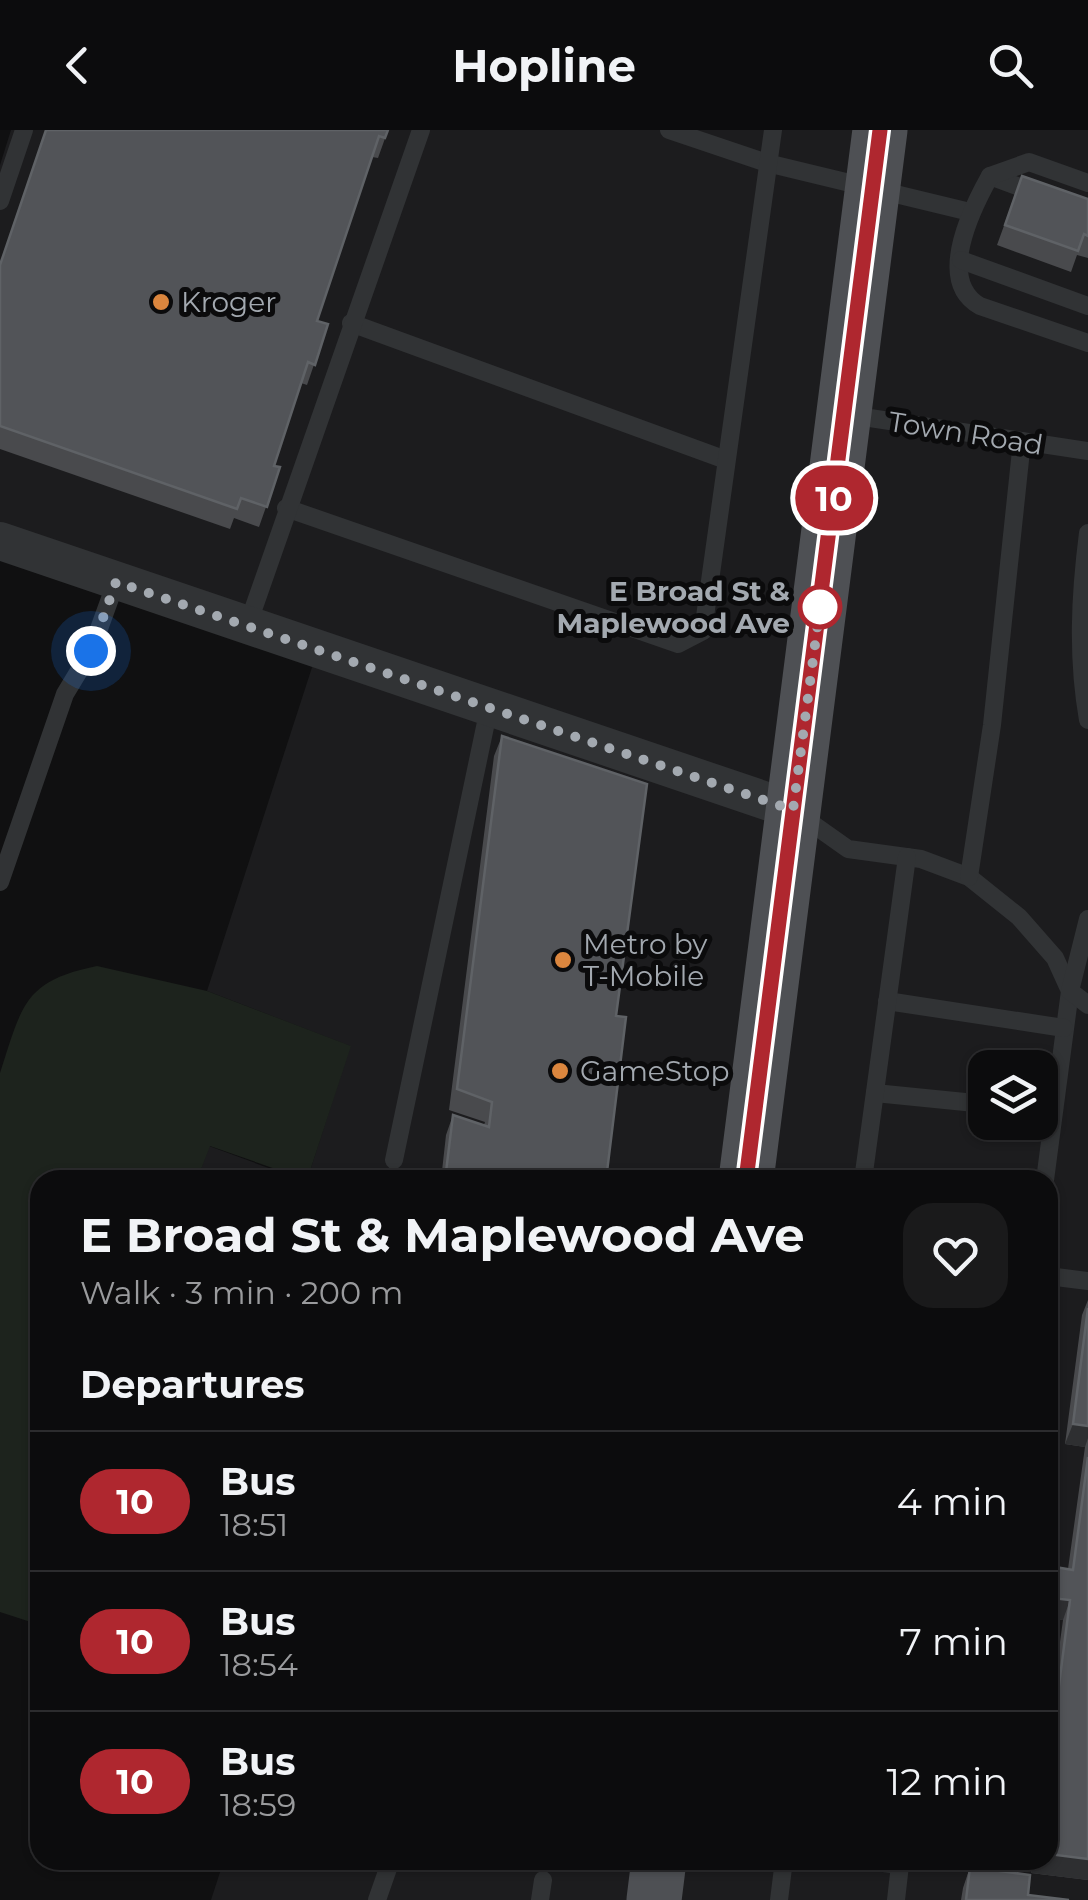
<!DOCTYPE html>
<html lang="en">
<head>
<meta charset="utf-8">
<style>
  body { margin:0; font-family:Montserrat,sans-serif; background:#1a1a1b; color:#f1f3f6; height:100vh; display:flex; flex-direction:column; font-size:38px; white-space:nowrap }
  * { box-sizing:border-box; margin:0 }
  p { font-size:32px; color:#9a9b9d }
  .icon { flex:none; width:55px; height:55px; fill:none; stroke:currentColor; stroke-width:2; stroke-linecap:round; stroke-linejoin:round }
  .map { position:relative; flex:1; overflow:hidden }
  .details { position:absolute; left:30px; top:1040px; width:1028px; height:700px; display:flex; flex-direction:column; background:#0c0c0d; border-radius:30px; box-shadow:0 2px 8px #0004,0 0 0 2px #2c2c2e }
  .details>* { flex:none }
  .badge { padding:0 20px; border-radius:32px; font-size:35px; line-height:65px }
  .fabs { position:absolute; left:968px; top:920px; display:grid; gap:20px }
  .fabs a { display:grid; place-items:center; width:90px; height:90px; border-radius:20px; background:#0c0c0d; box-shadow:0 2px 8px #0004,0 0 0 2px #2c2c2e; font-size:50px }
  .you { position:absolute; width:50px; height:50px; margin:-25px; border:8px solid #fff; border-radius:50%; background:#1a73e8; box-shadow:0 0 0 15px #1a73e833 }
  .map>.badge { position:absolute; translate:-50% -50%; box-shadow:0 0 0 5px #fff }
  h2 { padding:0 50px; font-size:38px; line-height:90px }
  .round { display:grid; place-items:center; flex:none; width:105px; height:105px; border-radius:30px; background:#1a1a1b }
  .summary { display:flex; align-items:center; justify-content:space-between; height:170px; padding:0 50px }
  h1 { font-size:48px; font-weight:700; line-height:75px }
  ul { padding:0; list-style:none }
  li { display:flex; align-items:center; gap:30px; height:140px; padding:0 50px; border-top:2px solid #2c2c2e }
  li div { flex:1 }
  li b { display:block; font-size:38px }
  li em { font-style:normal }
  li .badge { min-width:110px; font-weight:700; text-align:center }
  header { display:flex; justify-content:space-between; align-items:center; height:130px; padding:0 50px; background:#0c0c0d; font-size:45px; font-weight:700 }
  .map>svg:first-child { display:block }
</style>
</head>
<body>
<header><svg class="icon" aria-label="back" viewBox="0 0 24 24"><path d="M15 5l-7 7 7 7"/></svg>Hopline<svg class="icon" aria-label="search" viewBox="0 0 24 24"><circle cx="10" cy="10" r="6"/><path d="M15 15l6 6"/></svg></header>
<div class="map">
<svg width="1088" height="1770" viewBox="0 0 1088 1770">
  <rect width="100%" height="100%" fill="#101011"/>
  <g fill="#1c1c1e" fill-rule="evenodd">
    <path d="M 11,0 L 1088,0 L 1088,1770 L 211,1770 L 224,1730 L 1048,1730 L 1048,1050 L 307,1050 L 350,916 L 207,861 L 317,522 L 0,413 L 0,35 ZM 985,938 L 1040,938 L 1040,992 L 985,992 Z"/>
    <polygon points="209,1016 301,1050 197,1050"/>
  </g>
  <path fill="#1d231d" d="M 97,836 L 207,861 L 351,916 L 307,1050 L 210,1016 L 197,1050 L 40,1050 L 40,1495 L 0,1482 L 0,943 C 22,876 23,851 97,836 Z"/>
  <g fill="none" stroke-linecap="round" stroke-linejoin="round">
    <g stroke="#313335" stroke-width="18">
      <polyline points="669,0 767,33 970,82"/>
      <polyline points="990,46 1041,65"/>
      <path d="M 1088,53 L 1029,32 L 990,46 C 971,80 936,151 980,176 L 1088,213"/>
      <polyline points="0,71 24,0"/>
      <polyline points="961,130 1088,176"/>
      <polyline points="351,193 726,330"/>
      <polyline points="850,285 1088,321"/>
      <polyline points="286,378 678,514 703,501 773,0"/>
      <path d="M 1088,403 C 1080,466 1077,527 1088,590"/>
      <polyline points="247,497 421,0"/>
      <polyline points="800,685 848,719 921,729 969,747 1019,787 1055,828 1070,861 1045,1050"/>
      <polyline points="969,747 992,595 1022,311"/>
      <polyline points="0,752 65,564 91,521 116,452"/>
      <polyline points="1088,789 1070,861 1088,875"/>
      <polyline points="887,871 1064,898"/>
      <polyline points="875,963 985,974"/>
      <polyline points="394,1030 489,578"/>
      <polyline points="863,1050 907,727"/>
      <polyline points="1048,1146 1088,1151"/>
      <polyline points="859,1730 900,1735"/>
      <polyline points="377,1770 391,1730"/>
      <polyline points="540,1770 543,1750"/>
      <polyline points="779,1770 784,1730"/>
      <polyline points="896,1770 900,1735 905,1730"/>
    </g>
    <polyline stroke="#313335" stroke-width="38" points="0,411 793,680"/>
    <g stroke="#4e5054" stroke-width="55">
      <polyline points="746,1050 880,0"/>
      <polyline points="654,1770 659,1730"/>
    </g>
  </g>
  <g fill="#494a4d">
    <polygon points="388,0 378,28 372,27 317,191 328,194 307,255 301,253 274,336 280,337 259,397 234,388 230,399 0,319 0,134"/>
    <polygon points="1022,46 1088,69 1088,128 1077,125 1071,142 997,115"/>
    <polygon points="502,606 616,886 606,1050 441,1050 446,1005 453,985 484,995 485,992 449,980 494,626"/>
    <polygon points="1088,1170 1088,1750 1031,1743 1032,1730 1048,1730 1050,1585 1063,1490 1048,1488 1048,1462 1055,1437 1068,1439 1085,1317 1065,1314 1082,1185"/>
    <polygon points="970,1737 1028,1765 1069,1770 961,1770 963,1758"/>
  </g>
  <g fill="#2e2f31">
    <polygon points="1073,1294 1088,1296 1088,1308 1085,1317 1065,1314"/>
    <polygon points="1051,1468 1070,1470 1063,1490 1048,1488 1048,1478"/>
    <polygon points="1048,1724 1088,1729 1088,1750 1031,1743 1035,1730 1048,1730"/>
  </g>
  <g fill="#525458" stroke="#5f6266" stroke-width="2.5">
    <polygon points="46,0 388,0 385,8 379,6 317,191 328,194 315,235 308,232 274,336 280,337 267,377 241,368 237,379 0,296 0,135"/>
    <polygon points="1022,46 1088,69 1088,106 1084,104 1078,121 1005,95"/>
    <polygon points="502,606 647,654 616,886 626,887 606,1050 445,1050 453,985 489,997 492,972 457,959"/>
    <polygon points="1088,1178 1088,1296 1073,1294"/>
    <polygon points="1088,1327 1088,1729 1048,1724 1048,1585 1055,1586 1070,1470 1051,1468 1055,1437 1073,1440"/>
    <polygon points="970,1737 1030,1745 1028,1765 1069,1770 966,1770"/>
  </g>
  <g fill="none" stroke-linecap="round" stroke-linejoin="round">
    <defs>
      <polyline id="line" points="746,1050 880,0"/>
    </defs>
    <use href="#line" stroke="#fff" stroke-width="22"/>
    <use href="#line" stroke="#af272f" stroke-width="15"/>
    <polyline stroke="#a3a9b0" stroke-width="10" stroke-dasharray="0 18" points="91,521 116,452 793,680 820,477"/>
  </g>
  <g fill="#db863e" stroke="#0b0b0c" stroke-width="4">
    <circle cx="161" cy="172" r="10"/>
    <circle cx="563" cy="830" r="10"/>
    <circle cx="560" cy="941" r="10"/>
  </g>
  <circle fill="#fff" stroke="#af272f" stroke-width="5" cx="820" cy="477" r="20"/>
  <g text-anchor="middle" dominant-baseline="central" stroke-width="10" stroke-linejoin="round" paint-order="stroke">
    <g font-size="28" fill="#a3a9b0" stroke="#0b0b0c" text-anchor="start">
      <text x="181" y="172">Kroger</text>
      <text x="583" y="814">Metro by<tspan x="583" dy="32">T-Mobile</tspan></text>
      <text x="580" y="941">GameStop</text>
    </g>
    <g font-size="28" fill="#a3a9b0" stroke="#0b0b0c">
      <text transform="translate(966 303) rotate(9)">Town Road</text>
    </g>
    <g font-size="28" font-weight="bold" fill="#a3a9b0" stroke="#0b0b0c" text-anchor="end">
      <text x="790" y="461">E Broad St &amp;<tspan x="790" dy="32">Maplewood Ave</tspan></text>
    </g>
  </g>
</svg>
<div class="fabs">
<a><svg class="icon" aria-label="layers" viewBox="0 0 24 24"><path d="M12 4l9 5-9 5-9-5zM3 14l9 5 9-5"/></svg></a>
</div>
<div class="you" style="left:91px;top:521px"></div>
<b class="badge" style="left:834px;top:368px;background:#af272f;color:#fff">10</b>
<section class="details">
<div class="summary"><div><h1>E Broad St &amp; Maplewood Ave</h1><p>Walk · 3 min · 200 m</p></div><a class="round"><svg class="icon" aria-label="heart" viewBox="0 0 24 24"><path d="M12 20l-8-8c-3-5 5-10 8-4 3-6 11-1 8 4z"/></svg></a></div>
<h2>Departures</h2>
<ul>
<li><span class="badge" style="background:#af272f;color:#fff">10</span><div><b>Bus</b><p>18:51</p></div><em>4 min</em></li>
<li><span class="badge" style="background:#af272f;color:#fff">10</span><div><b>Bus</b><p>18:54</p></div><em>7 min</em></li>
<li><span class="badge" style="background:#af272f;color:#fff">10</span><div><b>Bus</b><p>18:59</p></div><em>12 min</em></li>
</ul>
</section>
</div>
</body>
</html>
